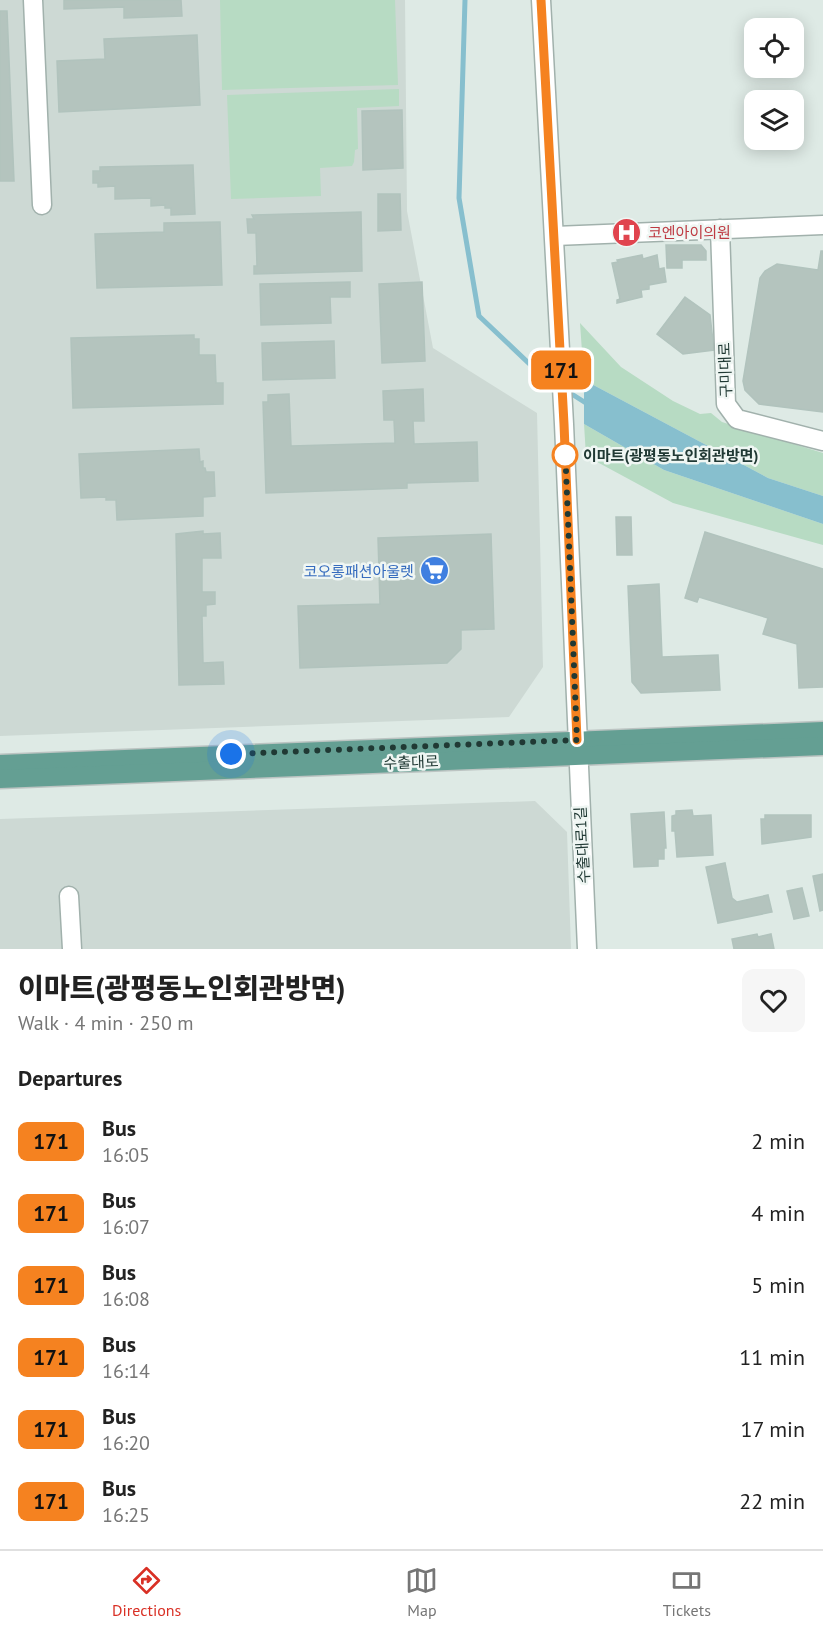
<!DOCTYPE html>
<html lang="en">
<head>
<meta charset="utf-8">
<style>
  body { margin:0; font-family:"PT Sans","Noto Sans KR",sans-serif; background:#f6f6f6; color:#222; height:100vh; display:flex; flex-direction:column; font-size:22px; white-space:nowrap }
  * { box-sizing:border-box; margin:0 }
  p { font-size:20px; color:#767676 }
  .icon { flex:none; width:33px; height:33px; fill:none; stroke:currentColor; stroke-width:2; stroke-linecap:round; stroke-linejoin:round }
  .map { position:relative; height:949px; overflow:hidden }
  .details { display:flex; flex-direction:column; background:#fff; flex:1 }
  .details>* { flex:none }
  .badge { padding:0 12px; border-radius:9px; font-size:21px; line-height:39px }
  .tools { position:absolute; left:744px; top:18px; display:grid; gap:12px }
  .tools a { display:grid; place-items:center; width:60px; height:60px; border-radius:12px; background:#fff; box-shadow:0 3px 15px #0003; font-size:30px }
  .you { position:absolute; width:30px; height:30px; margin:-15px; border:4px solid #fff; border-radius:50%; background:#1a73e8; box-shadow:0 0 0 9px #1a73e833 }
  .map>.badge { position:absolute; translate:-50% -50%; box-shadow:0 0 0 3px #fff }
  h2 { padding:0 18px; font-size:22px; line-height:54px }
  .round { display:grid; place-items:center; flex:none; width:63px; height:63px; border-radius:12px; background:#f6f6f6 }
  .summary { display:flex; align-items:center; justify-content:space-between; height:102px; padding:0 18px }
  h1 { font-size:28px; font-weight:800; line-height:45px }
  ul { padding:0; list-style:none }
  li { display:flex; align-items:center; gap:18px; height:72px; padding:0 18px }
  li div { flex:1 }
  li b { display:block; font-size:22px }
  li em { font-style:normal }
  li .badge { min-width:66px; font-weight:700; text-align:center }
  .dock { display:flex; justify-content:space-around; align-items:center; height:84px; border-top:2px solid #e0e0e0; background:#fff; font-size:16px; color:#767676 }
  .dock a { display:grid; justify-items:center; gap:3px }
  .dock .active { color:#d93025 }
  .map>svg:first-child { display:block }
</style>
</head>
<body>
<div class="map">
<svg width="823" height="949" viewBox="0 0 823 949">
  <rect width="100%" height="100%" fill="#deeae5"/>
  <g fill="#cdd9d4">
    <polygon points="0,0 405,0 407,211 433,348 537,413 543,667 509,717 0,736"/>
    <polygon points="535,801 567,832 571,949 0,949 0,819"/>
  </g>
  <g fill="#b7dbc3">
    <polygon points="220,0 395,0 398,85 222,90"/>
    <polygon points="399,89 399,106 357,108 358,149 355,150 354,162 352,166 320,168 321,196 231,199 227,95"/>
    <polygon points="580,323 621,367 673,401 700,414 711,413 722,422 823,453 823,496 768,478 584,380"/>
    <polygon points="584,424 664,470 823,524 823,545 673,503 586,456"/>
  </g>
  <polygon fill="#87bfce" points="584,380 768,478 823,496 823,524 664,470 584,424"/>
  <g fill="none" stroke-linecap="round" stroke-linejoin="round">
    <g stroke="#87bfce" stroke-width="5">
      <polyline points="465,0 459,198 479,316 538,372 557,384"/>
      <polyline points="567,391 589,405"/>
    </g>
  </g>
  <g fill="#b4c4be" stroke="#b1c3bd" stroke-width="1.5">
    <polygon points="64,0 181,0 182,16 124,18 124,7 64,9"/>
    <polygon points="0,11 7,11 14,181 0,181"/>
    <polygon points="197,35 200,105 59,112 57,61 105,59 104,39"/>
    <polygon points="402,110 403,168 363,170 362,111"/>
    <polygon points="193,165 195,214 171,215 171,208 165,208 165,205 151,206 151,198 115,199 115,186 98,187 98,183 93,183 93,171 100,171 100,167"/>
    <polygon points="378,194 400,194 401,230 378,231"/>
    <polygon points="361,212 362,271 254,274 254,266 257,266 256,233 248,233 247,219 254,219 252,215"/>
    <polygon points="220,222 222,285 97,288 95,234 164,232 164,223"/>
    <polygon points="666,245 701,245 706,251 706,260 682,260 682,268 667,268"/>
    <polygon points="821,251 823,251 823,412 759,404 745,390 743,381 760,278 765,271 777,264 818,270"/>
    <polygon points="642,255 643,259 657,255 659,269 664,268 666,282 649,285 649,289 641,290 642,297 617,303 617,300 620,299 612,263 618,262 617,260"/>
    <polygon points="350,282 350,297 330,297 331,323 261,325 260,284"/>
    <polygon points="422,282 425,361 382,363 379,284"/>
    <polygon points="685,297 710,315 714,350 683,354 657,334"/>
    <polygon points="194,335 194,339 199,339 199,355 215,355 216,383 223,383 223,404 73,408 71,338"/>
    <polygon points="334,341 335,378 263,380 262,343"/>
    <polygon points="423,389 424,421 413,421 414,444 477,442 478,481 407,483 407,488 266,493 263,402 268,402 268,395 289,394 291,446 395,443 394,420 384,420 383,391"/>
    <polygon points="199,449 200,462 203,461 203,468 205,468 206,472 214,472 215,496 203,497 203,516 117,520 116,500 106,500 106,497 81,498 79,454"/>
    <polygon points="616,517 631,517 632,555 617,555"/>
    <polygon points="203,531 203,534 220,533 221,558 202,558 202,592 215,592 215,604 206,605 206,616 202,616 203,663 223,662 224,684 179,685 176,534"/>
    <polygon points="705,532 823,569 823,687 799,688 797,644 763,634 768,618 699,597 697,602 685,598"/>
    <polygon points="491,534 494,629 461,630 461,649 447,663 300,668 298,606 380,604 378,538"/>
    <polygon points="659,584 662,657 718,655 720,690 641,693 632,682 628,586"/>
    <polygon points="692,810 693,816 711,815 713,855 677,857 675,831 672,831 672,816 676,815 676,811"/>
    <polygon points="664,812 666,848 664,848 664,859 658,859 658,866 634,867 631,814"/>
    <polygon points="765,815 811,815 811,837 762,844 761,819 765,819"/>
    <polygon points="725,863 732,898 737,902 768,895 772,912 718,923 706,867"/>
    <polygon points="823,874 823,910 820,911 813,876"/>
    <polygon points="802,888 809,916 794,919 787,891"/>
    <polygon points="757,934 758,937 771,934 774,949 734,949 732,939"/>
  </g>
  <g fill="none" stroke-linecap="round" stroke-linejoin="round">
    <defs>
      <g id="minor">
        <polyline points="33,0 42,205"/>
        <polyline points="541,0 564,424 587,949"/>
        <polyline points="720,229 726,404 737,419 823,441"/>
        <polyline points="555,236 823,225"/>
        <polyline points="69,896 72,949"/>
      </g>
      <g id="major">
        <polyline points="0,764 823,731"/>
        <polyline points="0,779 823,746"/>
      </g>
    </defs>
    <use href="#minor" stroke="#a1b1ac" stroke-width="21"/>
    <use href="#major" stroke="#bcc4c2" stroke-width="21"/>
    <use href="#minor" stroke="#fff" stroke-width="18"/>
    <use href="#major" stroke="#649f93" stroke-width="18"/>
  </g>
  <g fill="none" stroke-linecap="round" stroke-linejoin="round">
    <defs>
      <polyline id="line" points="541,0 564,424 577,740"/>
    </defs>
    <use href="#line" stroke="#fff" stroke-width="14"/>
    <use href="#line" stroke="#f58220" stroke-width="9"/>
    <polyline stroke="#203934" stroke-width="6" stroke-dasharray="0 10.8" points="231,754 577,740 565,446 565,455"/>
  </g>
  <defs>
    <symbol id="hospital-disc" viewBox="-11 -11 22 22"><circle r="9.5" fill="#e0444e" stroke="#eff6f3"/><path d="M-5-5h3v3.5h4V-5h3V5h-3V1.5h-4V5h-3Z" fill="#fff"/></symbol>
    <symbol id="supermarket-disc" viewBox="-11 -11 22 22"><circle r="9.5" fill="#3f7fe0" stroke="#eff6f3"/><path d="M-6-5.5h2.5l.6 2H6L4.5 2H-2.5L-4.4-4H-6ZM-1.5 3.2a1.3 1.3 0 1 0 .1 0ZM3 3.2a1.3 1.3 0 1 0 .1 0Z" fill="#fff"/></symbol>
  </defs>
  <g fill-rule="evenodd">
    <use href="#hospital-disc" x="610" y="216" width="33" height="33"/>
    <use href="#supermarket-disc" x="418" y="554" width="33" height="33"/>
  </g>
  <circle fill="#fff" stroke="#f58220" stroke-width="3" cx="565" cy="455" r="12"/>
  <g text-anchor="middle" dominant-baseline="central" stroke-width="5" stroke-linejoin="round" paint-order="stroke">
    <g font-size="15" fill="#be3a42" stroke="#eff6f3" text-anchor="start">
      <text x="648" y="232">코엔아이의원</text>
    </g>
    <g font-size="15" fill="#203934" stroke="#eff6f3">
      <text transform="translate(725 370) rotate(-92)">구미대로</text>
      <text transform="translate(411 762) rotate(-2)">수출대로</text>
      <text transform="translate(582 845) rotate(-93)">수출대로1길</text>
    </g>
    <g font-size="15" font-weight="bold" fill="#203934" stroke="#eff6f3" text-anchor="start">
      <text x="583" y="455">이마트(광평동노인회관방면)</text>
    </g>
    <g font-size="15" fill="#366cbe" stroke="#eff6f3" text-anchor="end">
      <text x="414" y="571">코오롱패션아울렛</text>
    </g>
  </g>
</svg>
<div class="tools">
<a><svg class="icon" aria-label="locate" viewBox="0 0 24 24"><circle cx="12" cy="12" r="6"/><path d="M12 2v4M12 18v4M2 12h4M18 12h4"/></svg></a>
<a><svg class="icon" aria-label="layers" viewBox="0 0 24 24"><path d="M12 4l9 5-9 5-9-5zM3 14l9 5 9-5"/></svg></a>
</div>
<div class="you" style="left:231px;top:754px"></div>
<b class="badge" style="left:561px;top:370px;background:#f58220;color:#111">171</b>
</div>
<section class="details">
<div class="summary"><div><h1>이마트(광평동노인회관방면)</h1><p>Walk · 4 min · 250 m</p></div><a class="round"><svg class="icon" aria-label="heart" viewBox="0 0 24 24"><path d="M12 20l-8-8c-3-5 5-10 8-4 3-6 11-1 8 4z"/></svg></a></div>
<h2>Departures</h2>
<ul>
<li><span class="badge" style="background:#f58220;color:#111">171</span><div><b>Bus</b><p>16:05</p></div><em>2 min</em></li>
<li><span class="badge" style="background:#f58220;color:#111">171</span><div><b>Bus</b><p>16:07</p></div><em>4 min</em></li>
<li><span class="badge" style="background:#f58220;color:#111">171</span><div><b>Bus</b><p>16:08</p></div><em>5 min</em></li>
<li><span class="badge" style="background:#f58220;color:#111">171</span><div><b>Bus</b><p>16:14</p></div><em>11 min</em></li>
<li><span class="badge" style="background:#f58220;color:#111">171</span><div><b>Bus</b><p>16:20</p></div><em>17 min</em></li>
<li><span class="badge" style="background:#f58220;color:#111">171</span><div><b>Bus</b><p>16:25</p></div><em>22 min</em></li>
</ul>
</section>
<nav class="dock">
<a class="active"><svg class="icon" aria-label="directions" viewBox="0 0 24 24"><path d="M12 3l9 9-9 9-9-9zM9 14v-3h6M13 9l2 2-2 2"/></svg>Directions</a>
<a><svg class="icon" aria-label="map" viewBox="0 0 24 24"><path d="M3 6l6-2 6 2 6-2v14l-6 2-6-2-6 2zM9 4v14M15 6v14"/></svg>Map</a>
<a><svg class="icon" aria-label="tickets" viewBox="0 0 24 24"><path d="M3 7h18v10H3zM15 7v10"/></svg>Tickets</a>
</nav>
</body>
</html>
